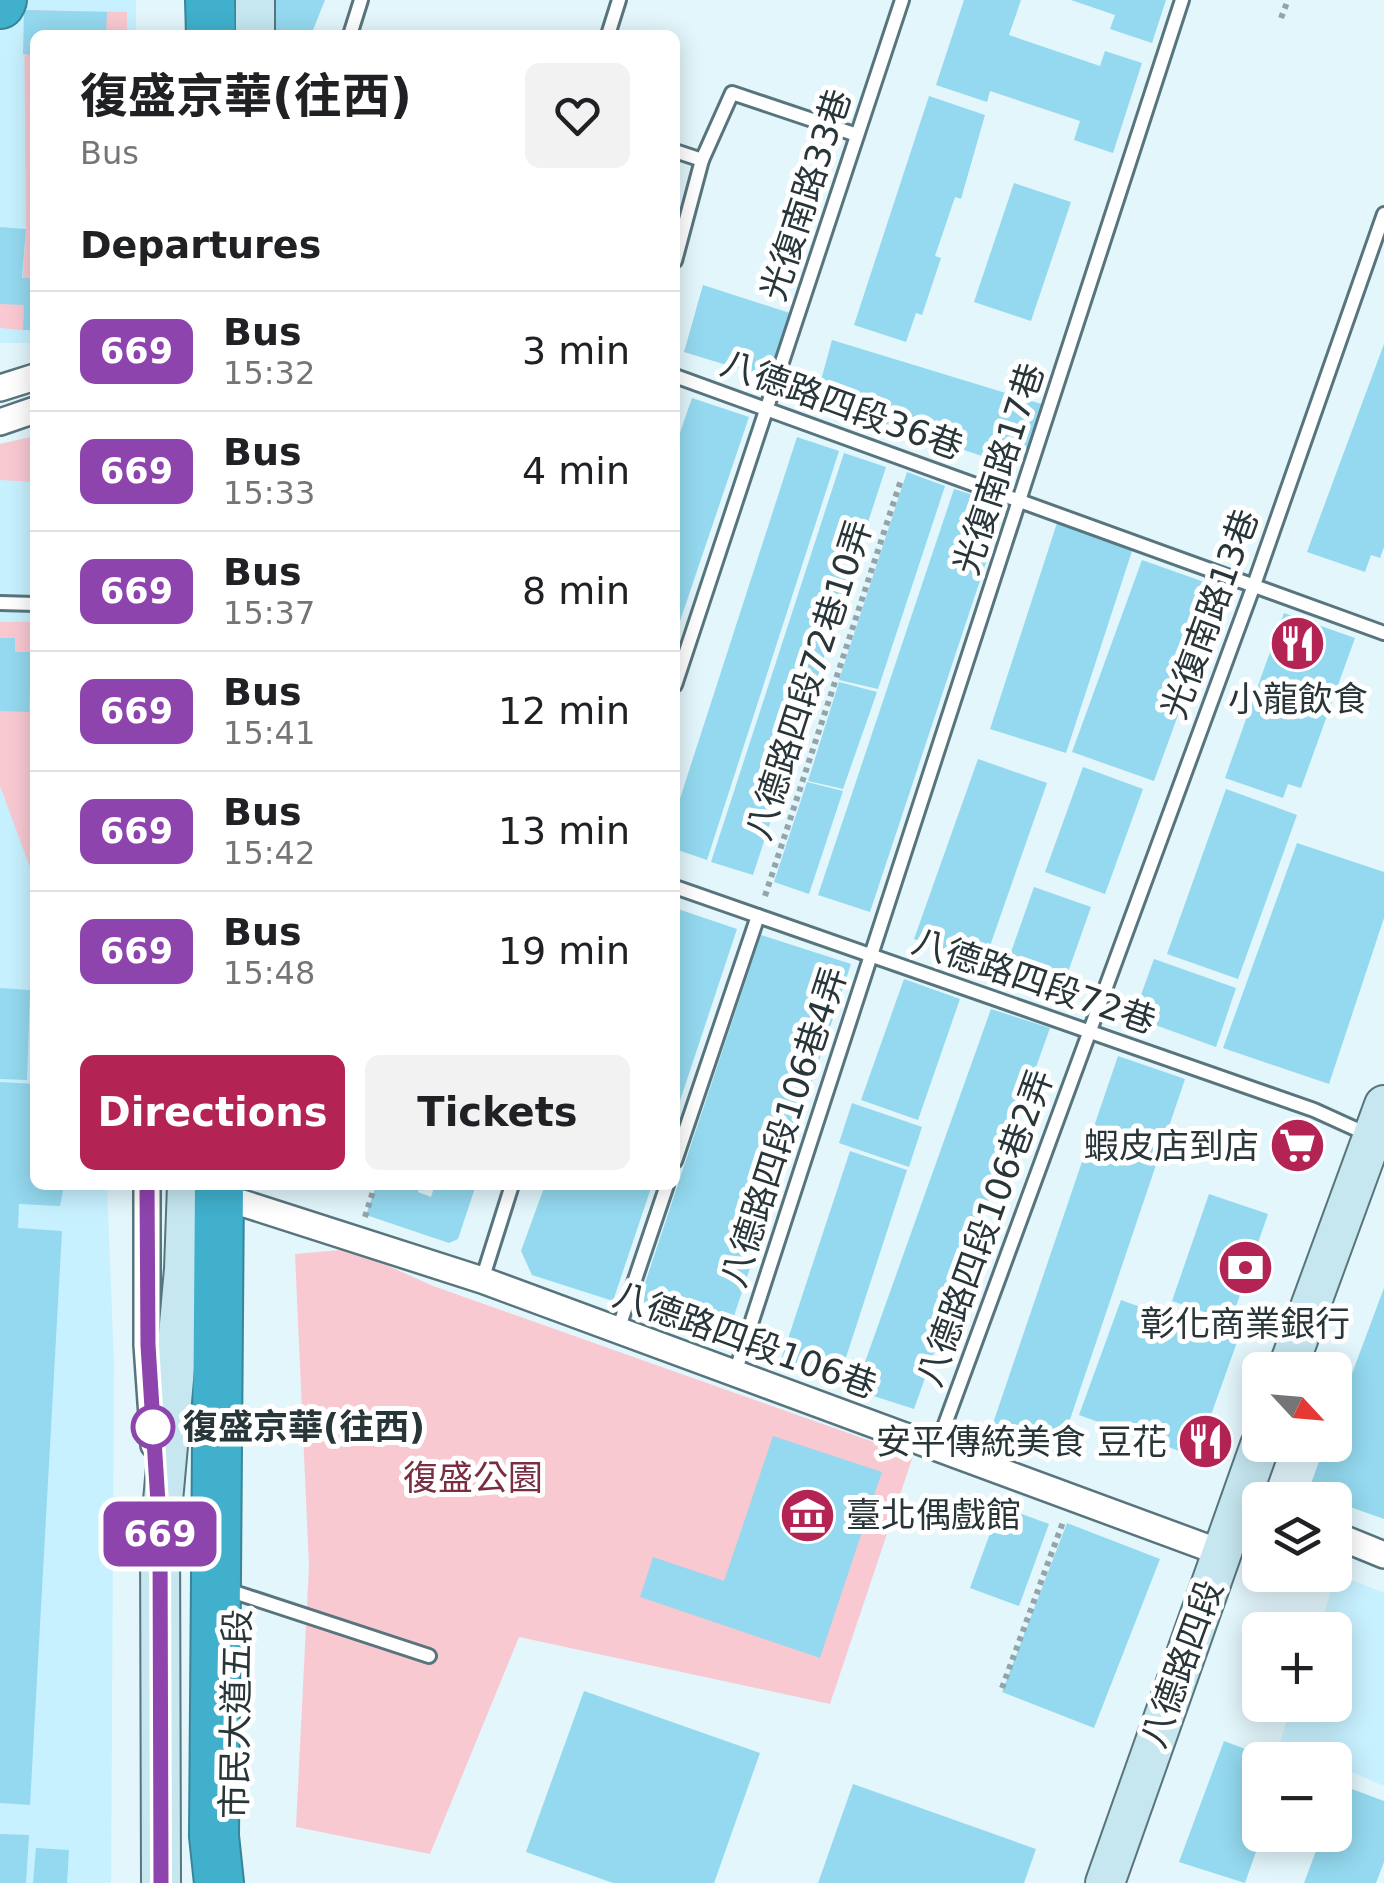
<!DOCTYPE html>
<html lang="en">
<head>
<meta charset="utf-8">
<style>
  body { margin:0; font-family:"DejaVu Sans","Noto Sans TC",sans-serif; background:#f2f2f2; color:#202124; height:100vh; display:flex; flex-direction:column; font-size:38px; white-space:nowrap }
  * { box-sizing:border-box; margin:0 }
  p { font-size:32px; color:#757577 }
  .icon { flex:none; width:55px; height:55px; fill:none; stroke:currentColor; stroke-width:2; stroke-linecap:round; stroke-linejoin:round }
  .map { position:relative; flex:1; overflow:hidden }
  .sheet { position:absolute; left:30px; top:30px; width:650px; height:1160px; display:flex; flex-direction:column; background:#fff; border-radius:15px; box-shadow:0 5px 25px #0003 }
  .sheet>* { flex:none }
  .badge { padding:0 20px; border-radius:15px; font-size:35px; line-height:65px }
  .needle { width:65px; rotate:116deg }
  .buttons { position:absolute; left:1242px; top:1352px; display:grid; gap:20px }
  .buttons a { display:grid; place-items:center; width:110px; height:110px; border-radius:15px; background:#fff; box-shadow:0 5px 25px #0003; font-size:50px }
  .map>.badge { position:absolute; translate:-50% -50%; box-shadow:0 0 0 5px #fff }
  h2 { padding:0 50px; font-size:38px; line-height:90px }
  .round { display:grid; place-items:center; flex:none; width:105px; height:105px; border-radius:15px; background:#f2f2f2 }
  .head { display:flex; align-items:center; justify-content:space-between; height:170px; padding:0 50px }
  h1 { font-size:48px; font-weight:700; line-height:75px }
  .action { display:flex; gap:20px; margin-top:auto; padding:20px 50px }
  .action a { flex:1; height:115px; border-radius:15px; background:#b32455; color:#fff; font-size:40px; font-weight:700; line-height:115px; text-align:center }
  .action a+a { background:#f2f2f2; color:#202124 }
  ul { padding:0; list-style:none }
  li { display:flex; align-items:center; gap:30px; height:120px; padding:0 50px; border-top:2px solid #e0e0e0 }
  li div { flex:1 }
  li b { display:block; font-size:38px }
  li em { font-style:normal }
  li .badge { min-width:110px; font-weight:700; text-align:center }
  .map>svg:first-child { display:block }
</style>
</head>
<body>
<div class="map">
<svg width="1384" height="1883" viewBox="0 0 1384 1883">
  <rect width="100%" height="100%" fill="#e2f6fc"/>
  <g fill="#c7f1ff">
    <polygon points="0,0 136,0 136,35 35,35 35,343 0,343"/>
    <polygon points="35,436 35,1185 107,1185 114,1364 111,1883 0,1883 0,444"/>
    <polygon points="1337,1574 1384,1593 1384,1786 1335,1765 1335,1760 1323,1760 1280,1742 1292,1705 1335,1705 1335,1630 1318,1630"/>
  </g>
  <g fill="#f9c9d2">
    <polygon points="24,10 127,12 127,35 35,35 35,306 24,306 23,330 0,328 0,304 21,304 26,229"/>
    <polygon points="35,436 35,482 0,480 0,444"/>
    <polygon points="0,622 35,622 35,870 31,870 0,786"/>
    <polygon points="351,1249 433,1286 913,1456 830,1704 519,1637 430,1854 296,1827 309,1566 295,1254"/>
  </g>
  <g fill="#94d9ef">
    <polygon points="267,0 325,0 311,35 266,35"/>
    <polygon points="964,0 1021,0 1009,35 1100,66 1105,51 1142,63 1113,153 1074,140 1080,121 990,91 987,102 936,85"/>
    <polygon points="1071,0 1166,0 1152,43 1110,29 1115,15"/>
    <polygon points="24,10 107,12 106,35 35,35 35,55 23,54"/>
    <polygon points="929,96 985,115 961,199 955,197 935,256 941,258 922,315 916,313 906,342 854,325"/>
    <polygon points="1014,183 1071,202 1031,321 974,302"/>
    <polygon points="0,227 26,229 22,278 35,278 35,330 23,330 24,305 0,304"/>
    <polygon points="703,285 793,314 773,369 756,374 684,352"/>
    <polygon points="832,340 1045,405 1027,455 999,449 982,456 831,406 820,384"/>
    <polygon points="1384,344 1384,547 1380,558 1371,555 1365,572 1307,552"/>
    <polygon points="692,398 749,417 676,633 675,447"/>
    <polygon points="797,437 839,451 707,860 675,849 675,814"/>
    <polygon points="844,453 886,467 753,875 711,862"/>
    <polygon points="907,472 945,486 878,689 839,680"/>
    <polygon points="954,489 1005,505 870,912 818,895"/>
    <polygon points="1057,523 1133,548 1066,753 990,729"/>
    <polygon points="1142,560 1224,589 1154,781 1072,752"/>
    <polygon points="1284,613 1355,638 1301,788 1288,784 1283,798 1225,778"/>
    <polygon points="0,638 15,638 15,652 31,652 29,712 0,711"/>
    <polygon points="839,682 877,692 843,789 808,781"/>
    <polygon points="978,759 1047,783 984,963 914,939"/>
    <polygon points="1083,767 1143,789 1105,894 1045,872"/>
    <polygon points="807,782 843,791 809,894 774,882"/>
    <polygon points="1226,789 1297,815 1238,979 1167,954"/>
    <polygon points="1297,843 1384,872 1384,918 1329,1084 1223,1048"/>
    <polygon points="1034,887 1091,907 1062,989 1005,969"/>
    <polygon points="675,908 737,929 676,1113 675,1113"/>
    <polygon points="761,935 851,964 731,1325 705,1336 635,1313"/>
    <polygon points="1154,959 1236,988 1216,1047 1133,1017"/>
    <polygon points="904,979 960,999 918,1120 861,1100"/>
    <polygon points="0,988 30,990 27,1080 0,1079"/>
    <polygon points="991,1009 1050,1028 914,1409 855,1390"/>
    <polygon points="1118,1056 1185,1079 1057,1458 989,1435"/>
    <polygon points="0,1082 35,1084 35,1185 64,1185 60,1206 19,1204 18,1228 62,1231 30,1805 0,1803"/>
    <polygon points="852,1103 922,1127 909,1167 839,1143"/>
    <polygon points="850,1151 907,1170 838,1382 780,1363"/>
    <polygon points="376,1185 420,1185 418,1192 431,1197 435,1185 476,1185 458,1239 449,1243 366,1215"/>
    <polygon points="545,1185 652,1185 613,1301 532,1275 521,1251"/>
    <polygon points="1209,1194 1268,1214 1231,1321 1172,1301"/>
    <polygon points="1384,1288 1384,1519 1308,1492 1325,1445 1335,1445 1335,1419"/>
    <polygon points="1121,1300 1237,1342 1196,1457 1079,1415"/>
    <polygon points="773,1436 882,1472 820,1658 640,1597 653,1557 724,1581"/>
    <polygon points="1000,1506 1049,1524 1019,1606 970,1588"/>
    <polygon points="1067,1523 1160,1559 1094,1728 1002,1692"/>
    <polygon points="584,1691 760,1753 714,1883 613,1883 526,1852"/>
    <polygon points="1224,1741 1275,1760 1260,1760 1262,1835 1245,1883 1179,1862"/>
    <polygon points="853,1784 1036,1849 1024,1883 818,1883"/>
    <polygon points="1341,1785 1384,1801 1384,1862 1376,1883 1304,1883 1322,1835 1335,1835 1335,1801"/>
    <polygon points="0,1834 29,1835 26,1883 0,1883"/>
    <polygon points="36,1848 69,1850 67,1883 33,1883"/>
  </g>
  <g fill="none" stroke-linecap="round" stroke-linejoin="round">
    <defs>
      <g id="lane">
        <polyline points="350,35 361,0"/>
        <polyline points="608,35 619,0"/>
        <polyline points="675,151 702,160 732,93 857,135"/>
        <polyline points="675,261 702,160"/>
        <polyline points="675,376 1384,633"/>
        <polyline points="0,603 35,604"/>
        <polyline points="675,685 902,0"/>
        <polyline points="675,887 1314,1110 1369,1135"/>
        <polyline points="675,1161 758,916"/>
        <polyline points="482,1280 512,1185"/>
        <polyline points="617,1333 667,1185"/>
        <polyline points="735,1373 1182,0"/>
        <polyline points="937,1446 1254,585 1384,214"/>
        <polyline points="237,1593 429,1656"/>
      </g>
      <g id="street">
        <polyline points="0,388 35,377"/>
        <polyline points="0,422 35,410"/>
        <polyline points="147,1185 147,1345 154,1445"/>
        <polyline points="242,1203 482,1280 1222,1553"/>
        <polyline points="1335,1535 1384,1555"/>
      </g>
      <g id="secondary">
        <polyline points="255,35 255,0"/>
        <polyline points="1287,1370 1384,1105"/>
        <polyline points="161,1883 160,1534 184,1269 187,1185"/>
        <polyline points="1105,1883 1260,1445"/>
      </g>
      <g id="highway">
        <polyline points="210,0 211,35"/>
        <polyline points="0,4 2,0"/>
        <polyline points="219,1185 214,1836 219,1883"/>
      </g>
    </defs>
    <use href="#lane" stroke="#58757e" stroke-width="18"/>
    <use href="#street" stroke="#58757e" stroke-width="30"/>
    <use href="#secondary" stroke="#58757e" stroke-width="42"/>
    <use href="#highway" stroke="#388599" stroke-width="52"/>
    <g stroke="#94a5aa" stroke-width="6" stroke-dasharray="5 5" stroke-linecap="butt">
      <polyline points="1281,18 1288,0"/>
      <polyline points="765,896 901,480"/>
      <polyline points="365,1217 375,1185"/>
      <polyline points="1002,1688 1063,1522"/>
    </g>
    <use href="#lane" stroke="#fff" stroke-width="12"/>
    <use href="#street" stroke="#fff" stroke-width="25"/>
    <use href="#secondary" stroke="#c6e7f0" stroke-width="38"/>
    <use href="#highway" stroke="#40b0cd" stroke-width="48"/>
  </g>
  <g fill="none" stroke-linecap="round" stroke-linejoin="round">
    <defs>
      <polyline id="line" points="147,1185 148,1345 160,1534 161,1883"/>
    </defs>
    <use href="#line" stroke="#fff" stroke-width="22"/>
    <use href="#line" stroke="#8e44ad" stroke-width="15"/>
  </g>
  <defs>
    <symbol id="restaurant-disc" viewBox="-11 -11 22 22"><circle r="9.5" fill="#b32455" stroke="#fff"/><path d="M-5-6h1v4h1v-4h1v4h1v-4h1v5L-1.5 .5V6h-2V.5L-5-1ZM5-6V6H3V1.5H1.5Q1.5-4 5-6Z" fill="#fff"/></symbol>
    <symbol id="supermarket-disc" viewBox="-11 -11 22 22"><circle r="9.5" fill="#b32455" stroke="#fff"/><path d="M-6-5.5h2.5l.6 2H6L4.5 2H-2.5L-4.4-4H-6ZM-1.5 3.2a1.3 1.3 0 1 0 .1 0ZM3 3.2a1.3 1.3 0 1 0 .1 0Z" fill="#fff"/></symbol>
    <symbol id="bank-disc" viewBox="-11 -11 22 22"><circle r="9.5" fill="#b32455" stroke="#fff"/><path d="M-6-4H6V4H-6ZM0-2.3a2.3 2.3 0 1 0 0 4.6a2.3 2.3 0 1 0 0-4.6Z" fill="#fff"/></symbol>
    <symbol id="museum-disc" viewBox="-11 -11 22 22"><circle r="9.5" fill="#b32455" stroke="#fff"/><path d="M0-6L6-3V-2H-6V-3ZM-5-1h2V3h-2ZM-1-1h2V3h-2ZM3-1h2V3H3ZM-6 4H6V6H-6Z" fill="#fff"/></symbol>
  </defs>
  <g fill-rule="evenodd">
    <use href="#restaurant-disc" x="1266" y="612" width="63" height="63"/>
    <use href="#supermarket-disc" x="1266" y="1114" width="63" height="63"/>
    <use href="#bank-disc" x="1214" y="1236" width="63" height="63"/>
    <use href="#restaurant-disc" x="1174" y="1410" width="63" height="63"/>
    <use href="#museum-disc" x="776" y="1484" width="63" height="63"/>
  </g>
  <circle fill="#fff" stroke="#8e44ad" stroke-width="5" cx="153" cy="1427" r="20"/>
  <g text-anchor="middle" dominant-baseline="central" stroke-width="10" stroke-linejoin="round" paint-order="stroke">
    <g font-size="35" fill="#283539" stroke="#fff">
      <text transform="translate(806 195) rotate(-72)">光復南路33巷</text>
      <text transform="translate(842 405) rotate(20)">八德路四段36巷</text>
      <text transform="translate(999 469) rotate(-72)">光復南路17巷</text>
      <text transform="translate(1210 614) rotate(-70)">光復南路13巷</text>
      <text transform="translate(809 680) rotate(-72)">八德路四段72巷10弄</text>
      <text transform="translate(1034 981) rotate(19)">八德路四段72巷</text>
      <text transform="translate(784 1127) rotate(-72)">八德路四段106巷4弄</text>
      <text transform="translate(985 1228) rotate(-70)">八德路四段106巷2弄</text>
      <text transform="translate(745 1340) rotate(20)">八德路四段106巷</text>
      <text transform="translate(1182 1664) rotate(-70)">八德路四段</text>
      <text transform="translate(236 1714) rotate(-89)">市民大道五段</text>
    </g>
    <g font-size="35" fill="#283539" stroke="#fff">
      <text x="1298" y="699">小龍飲食</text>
      <text x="1259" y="1146" text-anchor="end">蝦皮店到店</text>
      <text x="1245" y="1324">彰化商業銀行</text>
      <text x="1167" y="1442" text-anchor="end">安平傳統美食 豆花</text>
      <text x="846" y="1515" text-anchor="start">臺北偶戲館</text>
    </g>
    <g font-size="35" font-weight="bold" fill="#283539" stroke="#fff" text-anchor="start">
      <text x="183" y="1427">復盛京華(往西)</text>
    </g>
    <g font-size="35" fill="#792e42" stroke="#fff">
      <text x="473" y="1478">復盛公園</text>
    </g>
  </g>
</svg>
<div class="buttons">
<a><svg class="needle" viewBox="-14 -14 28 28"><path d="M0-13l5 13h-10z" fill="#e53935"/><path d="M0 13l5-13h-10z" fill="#757577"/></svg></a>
<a><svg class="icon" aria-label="layers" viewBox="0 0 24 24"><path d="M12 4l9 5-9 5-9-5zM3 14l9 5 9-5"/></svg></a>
<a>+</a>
<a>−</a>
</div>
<b class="badge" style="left:160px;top:1534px;background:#8e44ad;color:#fff">669</b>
<section class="sheet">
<div class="head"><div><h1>復盛京華(往西)</h1><p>Bus</p></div><a class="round"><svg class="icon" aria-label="heart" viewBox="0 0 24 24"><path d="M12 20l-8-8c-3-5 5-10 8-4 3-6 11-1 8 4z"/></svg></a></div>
<h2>Departures</h2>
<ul>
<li><span class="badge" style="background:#8e44ad;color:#fff">669</span><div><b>Bus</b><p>15:32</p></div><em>3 min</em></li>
<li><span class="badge" style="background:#8e44ad;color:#fff">669</span><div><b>Bus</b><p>15:33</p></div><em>4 min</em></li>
<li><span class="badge" style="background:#8e44ad;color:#fff">669</span><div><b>Bus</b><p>15:37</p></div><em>8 min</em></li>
<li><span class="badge" style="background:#8e44ad;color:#fff">669</span><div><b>Bus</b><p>15:41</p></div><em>12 min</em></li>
<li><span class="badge" style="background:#8e44ad;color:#fff">669</span><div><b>Bus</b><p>15:42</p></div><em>13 min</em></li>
<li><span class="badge" style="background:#8e44ad;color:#fff">669</span><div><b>Bus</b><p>15:48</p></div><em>19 min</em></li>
</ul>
<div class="action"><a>Directions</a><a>Tickets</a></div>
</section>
</div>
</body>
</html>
